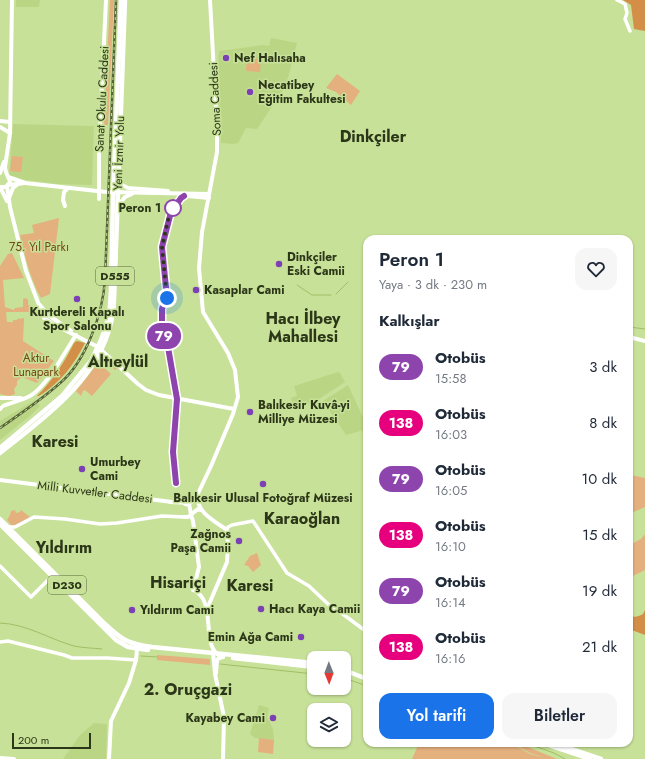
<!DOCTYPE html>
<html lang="tr">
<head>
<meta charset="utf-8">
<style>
  body { margin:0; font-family:Jost,sans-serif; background:#f6f6f7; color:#1f2937; height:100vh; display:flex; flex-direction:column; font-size:15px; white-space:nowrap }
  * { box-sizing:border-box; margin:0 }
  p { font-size:13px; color:#747a83 }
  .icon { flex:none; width:22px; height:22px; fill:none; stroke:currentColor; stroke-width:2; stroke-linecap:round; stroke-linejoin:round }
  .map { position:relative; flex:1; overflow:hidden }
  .details { position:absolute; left:363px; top:235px; width:270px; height:512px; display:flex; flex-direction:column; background:#fff; border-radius:12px; box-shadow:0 1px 3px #0004 }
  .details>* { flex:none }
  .badge { padding:0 8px; border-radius:13px; font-size:14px; line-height:26px }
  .needle { width:26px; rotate:179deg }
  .tools { position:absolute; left:307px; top:651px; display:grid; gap:8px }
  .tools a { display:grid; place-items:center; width:44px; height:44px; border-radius:8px; background:#fff; box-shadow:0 1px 3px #0004; font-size:20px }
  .scale { position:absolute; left:12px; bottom:10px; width:79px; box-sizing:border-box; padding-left:4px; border:2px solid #2c3618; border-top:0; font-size:11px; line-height:14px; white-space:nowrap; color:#2c3618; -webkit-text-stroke:3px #c7e198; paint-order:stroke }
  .you { position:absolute; width:20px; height:20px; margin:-10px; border:3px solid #fff; border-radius:50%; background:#1a73e8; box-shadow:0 0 0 6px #1a73e833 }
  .map>.badge { position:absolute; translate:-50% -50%; box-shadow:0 0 0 2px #fff }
  h2 { padding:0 16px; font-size:15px; line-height:36px }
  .round { display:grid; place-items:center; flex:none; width:42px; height:42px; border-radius:12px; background:#f6f6f7 }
  .overview { display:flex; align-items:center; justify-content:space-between; height:68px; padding:0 16px }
  h1 { font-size:19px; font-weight:600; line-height:30px }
  .action { display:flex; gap:8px; margin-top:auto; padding:8px 16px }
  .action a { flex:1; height:46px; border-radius:12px; background:#1a73e8; color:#fff; font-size:16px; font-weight:600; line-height:46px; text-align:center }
  .action a+a { background:#f6f6f7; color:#1f2937 }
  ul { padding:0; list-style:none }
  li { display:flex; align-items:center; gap:12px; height:56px; padding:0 16px }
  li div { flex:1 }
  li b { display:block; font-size:15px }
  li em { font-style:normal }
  li .badge { min-width:44px; font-weight:700; text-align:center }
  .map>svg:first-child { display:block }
</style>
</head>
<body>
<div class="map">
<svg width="645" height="759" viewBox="0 0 645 759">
  <rect width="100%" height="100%" fill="#c7e198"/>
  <g fill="#bad685">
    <polygon points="16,0 40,0 39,7 16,7"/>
    <polygon points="271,38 297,43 288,78 283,90 257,129 246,128 238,143 234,144 221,143 218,66 219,51 263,45 269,46"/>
    <polygon points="13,124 94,126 92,185 58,184 26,180 9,175"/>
    <polygon points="338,372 340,373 345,382 316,401 294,409 291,398 297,396 294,386"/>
    <polygon points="348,385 367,426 367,429 346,435 323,401"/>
    <polygon points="35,400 40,406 31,415 0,440 0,421"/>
    <polygon points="259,705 269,708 267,717 273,729 274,740 255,738 250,734"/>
    <polygon points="94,723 107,724 106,759 63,759 80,735"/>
  </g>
  <g fill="#e4b07e">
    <polygon points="110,0 114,0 108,125 104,125"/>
    <polygon points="247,57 261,59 260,72 246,71"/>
    <polygon points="337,74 360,91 351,105 336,92 326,88"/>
    <polygon points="12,156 23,157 21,172 10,171"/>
    <path d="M 59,218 L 50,294 L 41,298 C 30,278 25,257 20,235 L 34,233 L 32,225 Z"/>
    <polygon points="12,253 24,278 3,280 5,307 14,310 15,308 23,307 23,299 26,298 28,300 28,305 34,306 35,309 28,312 6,312 7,322 13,322 13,320 17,320 17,319 24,318 23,341 54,361 37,383 22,377 17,381 17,385 14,389 15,394 9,396 0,394 0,266 8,254"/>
    <polygon points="103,357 117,369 115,370 105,360 102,360 100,364 111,374 92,396 85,390 83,391 81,396 76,391"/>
    <polygon points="631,475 645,478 645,507 629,514 629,476"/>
    <polygon points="15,510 16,513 20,512 21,510 30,517 18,524 12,526 7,520 10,515 11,511"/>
    <polygon points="645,534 645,570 629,578 629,545 641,539"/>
    <polygon points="257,553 261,565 253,572 248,566 244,565 250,556"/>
    <polygon points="157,655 210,659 210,665 157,660"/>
    <polygon points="259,738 274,740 273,754 258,752"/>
    <polygon points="419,743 511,743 530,754 545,758 530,753 513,743 518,743 557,759 412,759"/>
  </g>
  <g fill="#d38e48">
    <polygon points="623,0 645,0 645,31 634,29 631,5"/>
    <path d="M 77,341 L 85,343 C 74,365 60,383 39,396 L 37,396 C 53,380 64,363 74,343 Z"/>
    <path d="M 645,610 L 645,635 L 629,629 L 629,615 C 635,618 637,617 643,614 Z"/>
  </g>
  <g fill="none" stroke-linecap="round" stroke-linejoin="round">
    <g stroke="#a1be66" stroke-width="1">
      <polyline points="297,285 312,295 331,295"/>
      <polyline points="336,294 348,282"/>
      <polyline points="629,327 645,329"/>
      <path d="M 0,623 C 27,624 49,639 74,646 C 83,648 93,648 102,649"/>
      <polyline points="141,656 157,657"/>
      <polyline points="220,664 314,674"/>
      <polyline points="344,678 367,686"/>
      <polyline points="526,743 554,753 565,759"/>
    </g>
    <g stroke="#fff" stroke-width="3.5">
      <polyline points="617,0 625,4 627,13 625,19 630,31"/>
      <polyline points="9,527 15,527 34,517 65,519 100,524 117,523 162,516 184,517"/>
      <polyline points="227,530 228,527 232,525 253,521 287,573 309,586 328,604 344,615 367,632"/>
      <polyline points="0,566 31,597 52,576"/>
      <polyline points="0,642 8,641 64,655 72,658 107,658 136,660"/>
    </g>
    <g stroke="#fff" stroke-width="4">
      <polyline points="0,121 10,122"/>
      <polyline points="0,127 10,133"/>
      <polyline points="0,173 4,162"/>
      <polyline points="119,179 122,185 128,188 168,191"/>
      <polyline points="25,183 106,192 209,194"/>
      <polyline points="8,185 25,183 8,177"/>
      <polyline points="7,186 10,207 26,271 44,318 51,323 98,347 138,384 146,390 159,395 234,409"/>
      <path d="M 0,187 L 6,187 L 10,182 C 9,176 5,174 5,167 L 10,133 L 12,0"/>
      <polyline points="0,187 7,201"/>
      <polyline points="188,196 209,198"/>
      <polyline points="9,198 13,188 18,184"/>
      <polyline points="99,199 99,146 106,0"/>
      <polyline points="65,206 63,200 64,192 68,188"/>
      <polyline points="118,206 125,197 132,194"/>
      <polyline points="40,305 47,314 71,331"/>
      <polyline points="629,337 645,341"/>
      <polyline points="1,398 21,398"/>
      <path d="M 3,406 C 11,403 22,400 30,396 C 48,385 64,353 76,335"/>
      <polyline points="0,409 1,408"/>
      <polyline points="0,480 172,502"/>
      <polyline points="176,483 173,452 177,399 168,347 162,330 162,309 164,302 167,299 162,247 171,212 184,196"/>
      <path d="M 198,497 C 196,512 216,522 227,530 L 228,544 L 227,562 L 207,609"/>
      <polyline points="170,502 190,503 195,500 211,466 233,414 238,397 235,370 228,353 203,312 199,268 202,232 217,152 217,127 210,0"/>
      <path d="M 185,504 L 189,505 C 191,510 190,515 193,521 L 199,567 L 193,590 C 219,600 198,650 223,657"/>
      <polyline points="184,517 188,517 198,509 201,510"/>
      <polyline points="213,652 215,674 224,717 223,759"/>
      <polyline points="216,673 217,660 219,658 223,657"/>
      <polyline points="0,758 14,759"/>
      <polyline points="109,759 111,721 129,683 136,660 137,649"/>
    </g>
    <g stroke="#fff" stroke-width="4.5">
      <polyline points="0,448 62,396 91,361 100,342 106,327 110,306 111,290 113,198 121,0"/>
      <path d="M 0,453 C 44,418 97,381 111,323 C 115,308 114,291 115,275 L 125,0"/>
      <path d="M 0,519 L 105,624 C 122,640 128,644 152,647 L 314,663"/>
      <polyline points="0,524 116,640 128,647 148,650"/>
      <polyline points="233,658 314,667"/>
      <polyline points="344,670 367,679"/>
      <polyline points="543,743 590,759"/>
      <polyline points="553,743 601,759"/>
    </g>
    <defs>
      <path id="rail" d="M 0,428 C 20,414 41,400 59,384 C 86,362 103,313 105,279 L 116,0"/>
    </defs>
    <use href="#rail" stroke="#55633a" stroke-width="2.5"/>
    <use href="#rail" stroke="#c7e198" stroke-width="1" stroke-dasharray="3" stroke-linecap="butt"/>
  </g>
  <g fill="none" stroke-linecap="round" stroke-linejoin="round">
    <defs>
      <polyline id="line" points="176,483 173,452 177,399 168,347 162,330 162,309 164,302 167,298 162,247 171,212 181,198 184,196"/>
    </defs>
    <use href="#line" stroke="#fff" stroke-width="9"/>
    <use href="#line" stroke="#8e44ad" stroke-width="6"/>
    <polyline stroke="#2c3618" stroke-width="4" stroke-dasharray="0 7.2" points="167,298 162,247 169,216 173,208"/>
  </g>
  <g fill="#7c40b5" stroke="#c7e198" stroke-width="1.5">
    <circle cx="226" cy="58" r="4"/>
    <circle cx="250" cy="92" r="4"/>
    <circle cx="279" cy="264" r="4"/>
    <circle cx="196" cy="290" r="4"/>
    <circle cx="77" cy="299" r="4"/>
    <circle cx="250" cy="412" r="4"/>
    <circle cx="82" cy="469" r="4"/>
    <circle cx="263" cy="484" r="4"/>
    <circle cx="239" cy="541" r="4"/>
    <circle cx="261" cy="609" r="4"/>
    <circle cx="132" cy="610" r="4"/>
    <circle cx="301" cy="637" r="4"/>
    <circle cx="273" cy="718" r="4"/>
  </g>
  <circle fill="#fff" stroke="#8e44ad" stroke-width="2" cx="173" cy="208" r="8"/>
  <g text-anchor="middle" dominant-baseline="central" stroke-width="3" stroke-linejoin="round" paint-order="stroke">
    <g fill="#c7e198" stroke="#5a693e" stroke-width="1">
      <rect x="96" y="267" width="38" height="18" rx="3"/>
      <rect x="48" y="576" width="38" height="18" rx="3"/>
    </g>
    <g font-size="11" font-weight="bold" fill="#2c3618">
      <text x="115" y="276">D555</text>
      <text x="67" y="585">D230</text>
    </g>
    <g font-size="12" font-weight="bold" fill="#2c3618" stroke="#c7e198" text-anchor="start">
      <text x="234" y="58">Nef Halısaha</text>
      <text x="258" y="85">Necatibey<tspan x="258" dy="14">Eğitim Fakultesi</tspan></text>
      <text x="287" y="257">Dinkçiler<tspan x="287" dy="14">Eski Camii</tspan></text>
      <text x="204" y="290">Kasaplar Cami</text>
      <text x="77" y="312" text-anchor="middle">Kurtdereli Kapalı<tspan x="77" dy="14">Spor Salonu</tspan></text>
      <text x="258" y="405">Balıkesir Kuvâ-yi<tspan x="258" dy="14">Milliye Müzesi</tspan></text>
      <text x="90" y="462">Umurbey<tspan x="90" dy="14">Cami</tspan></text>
      <text x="263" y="498" text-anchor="middle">Balıkesir Ulusal Fotoğraf Müzesi</text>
      <text x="231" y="534" text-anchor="end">Zağnos<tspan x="231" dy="14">Paşa Camii</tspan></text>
      <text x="269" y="609">Hacı Kaya Camii</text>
      <text x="140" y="610">Yıldırım Cami</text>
      <text x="293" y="637" text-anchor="end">Emin Ağa Cami</text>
      <text x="265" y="718" text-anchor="end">Kayabey Cami</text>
    </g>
    <g font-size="12" fill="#2c3618" stroke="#c7e198">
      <text transform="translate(102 99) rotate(-87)">Sanat Okulu Caddesi</text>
      <text transform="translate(215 99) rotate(-93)">Soma Caddesi</text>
      <text transform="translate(119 153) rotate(-88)">Yeni İzmir Yolu</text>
      <text transform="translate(95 492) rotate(7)">Milli Kuvvetler Caddesi</text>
    </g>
    <g font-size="12" font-weight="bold" fill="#2c3618" stroke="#c7e198" text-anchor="end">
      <text x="161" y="208">Peron 1</text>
    </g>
    <g font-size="12" fill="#754713" stroke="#c7e198">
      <text x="39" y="247">75. Yıl Parkı</text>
      <text x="36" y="358">Aktur<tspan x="36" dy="14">Lunapark</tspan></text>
    </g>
    <g font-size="16" font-weight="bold" fill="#2c3618" stroke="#c7e198">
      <text x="373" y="136">Dinkçiler</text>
      <text x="303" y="318">Hacı İlbey<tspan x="303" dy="18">Mahallesi</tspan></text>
      <text x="118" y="361">Altıeylül</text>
      <text x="55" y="441">Karesi</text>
      <text x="302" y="518">Karaoğlan</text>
      <text x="64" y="547">Yıldırım</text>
      <text x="178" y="582">Hisariçi</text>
      <text x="250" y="585">Karesi</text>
      <text x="188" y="689">2. Oruçgazi</text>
    </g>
  </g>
</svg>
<div class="tools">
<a><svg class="needle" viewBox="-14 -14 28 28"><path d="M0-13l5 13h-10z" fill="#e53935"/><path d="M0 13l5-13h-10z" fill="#747a83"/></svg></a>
<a><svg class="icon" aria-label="layers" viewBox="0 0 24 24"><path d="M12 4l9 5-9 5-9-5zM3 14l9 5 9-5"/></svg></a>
</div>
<div class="scale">200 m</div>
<div class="you" style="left:167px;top:298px"></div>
<b class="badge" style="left:164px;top:336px;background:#8e44ad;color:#fff">79</b>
<section class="details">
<div class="overview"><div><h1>Peron 1</h1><p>Yaya · 3 dk · 230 m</p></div><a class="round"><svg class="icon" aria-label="heart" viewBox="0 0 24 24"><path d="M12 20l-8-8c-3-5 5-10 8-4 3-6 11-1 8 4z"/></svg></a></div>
<h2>Kalkışlar</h2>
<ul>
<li><span class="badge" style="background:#8e44ad;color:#fff">79</span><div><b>Otobüs</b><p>15:58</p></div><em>3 dk</em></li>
<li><span class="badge" style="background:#e6007e;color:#fff">138</span><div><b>Otobüs</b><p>16:03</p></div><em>8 dk</em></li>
<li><span class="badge" style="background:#8e44ad;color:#fff">79</span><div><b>Otobüs</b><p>16:05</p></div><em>10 dk</em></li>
<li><span class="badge" style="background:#e6007e;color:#fff">138</span><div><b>Otobüs</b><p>16:10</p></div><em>15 dk</em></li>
<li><span class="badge" style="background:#8e44ad;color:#fff">79</span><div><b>Otobüs</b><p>16:14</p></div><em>19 dk</em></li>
<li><span class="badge" style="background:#e6007e;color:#fff">138</span><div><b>Otobüs</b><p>16:16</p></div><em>21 dk</em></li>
</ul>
<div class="action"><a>Yol tarifi</a><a>Biletler</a></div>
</section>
</div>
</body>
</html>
